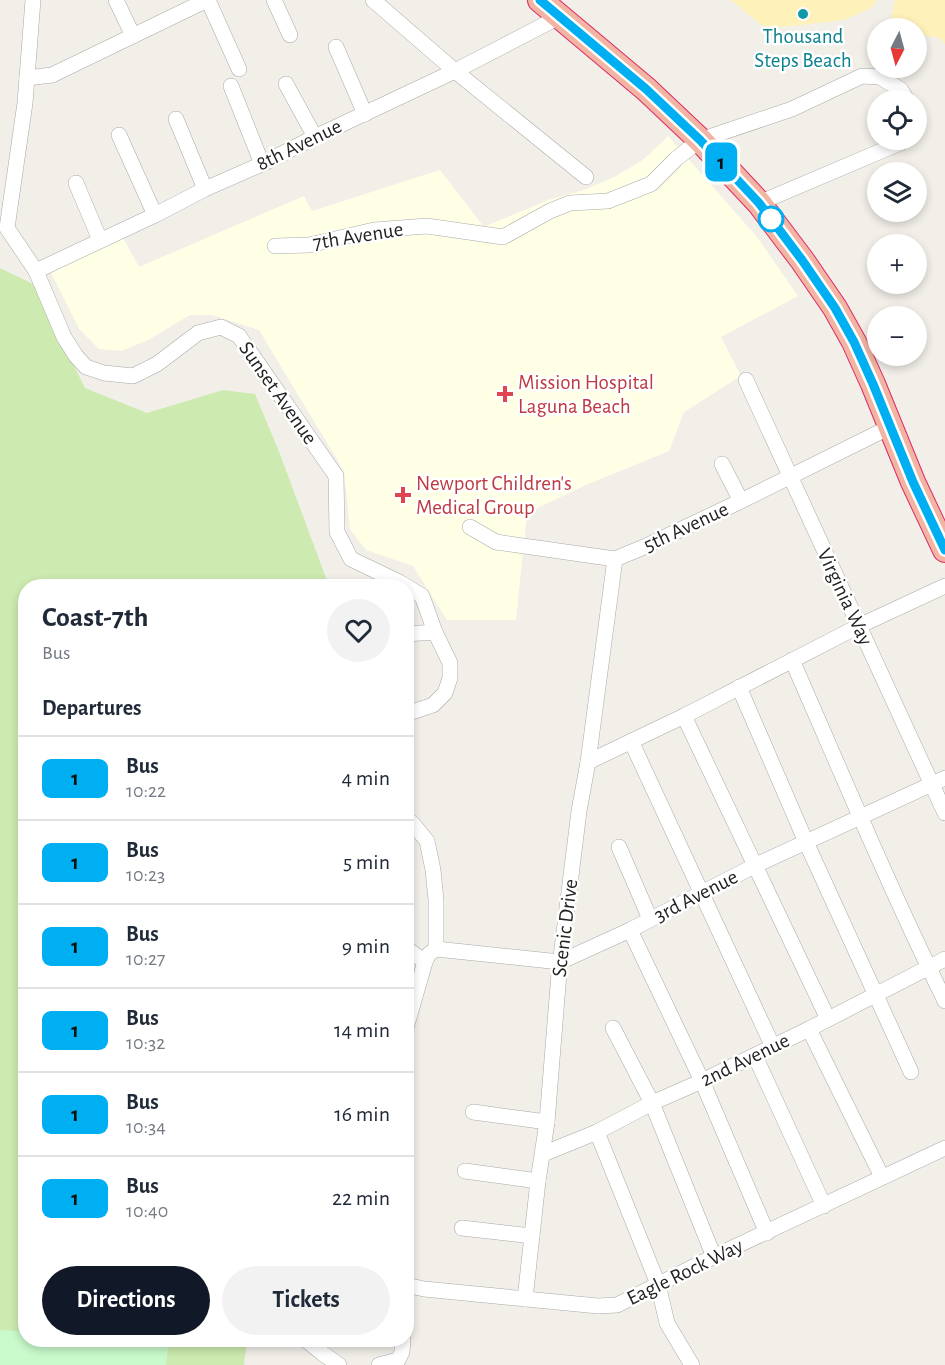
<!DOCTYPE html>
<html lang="en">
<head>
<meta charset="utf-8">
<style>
  body { margin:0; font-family:"Alegreya Sans",sans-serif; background:#f2f2f3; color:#1f2937; height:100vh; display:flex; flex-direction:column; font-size:22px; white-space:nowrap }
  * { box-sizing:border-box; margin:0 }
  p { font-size:20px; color:#747a83 }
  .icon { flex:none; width:33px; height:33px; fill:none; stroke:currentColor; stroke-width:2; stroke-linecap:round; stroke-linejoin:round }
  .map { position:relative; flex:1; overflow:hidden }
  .details { position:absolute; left:18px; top:579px; width:396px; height:768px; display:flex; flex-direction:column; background:#fff; border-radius:24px; box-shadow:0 3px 9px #0003 }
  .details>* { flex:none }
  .badge { padding:0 12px; border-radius:9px; font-size:21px; line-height:39px }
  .needle { width:39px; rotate:186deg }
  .fabs { position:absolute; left:867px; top:18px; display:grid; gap:12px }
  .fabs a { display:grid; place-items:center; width:60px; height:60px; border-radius:50%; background:#fff; box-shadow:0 3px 9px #0003; font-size:30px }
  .map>.badge { position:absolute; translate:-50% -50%; box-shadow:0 0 0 3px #fff }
  h2 { padding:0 24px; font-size:22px; line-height:54px }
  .round { display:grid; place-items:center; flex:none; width:63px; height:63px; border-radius:32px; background:#f2f2f3 }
  .head { display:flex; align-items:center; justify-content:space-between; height:102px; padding:0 24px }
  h1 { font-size:28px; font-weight:600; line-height:45px }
  .action { display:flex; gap:12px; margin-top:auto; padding:12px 24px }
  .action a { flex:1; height:69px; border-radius:36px; background:#111827; color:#fff; font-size:24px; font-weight:600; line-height:69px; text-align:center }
  .action a+a { background:#f2f2f3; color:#1f2937 }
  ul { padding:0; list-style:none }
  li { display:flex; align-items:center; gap:18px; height:84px; padding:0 24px; border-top:2px solid #e0e1e3 }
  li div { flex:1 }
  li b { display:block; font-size:22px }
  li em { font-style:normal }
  li .badge { min-width:66px; font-weight:700; text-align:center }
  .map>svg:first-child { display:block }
</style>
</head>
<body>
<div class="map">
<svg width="945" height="1365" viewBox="0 0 945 1365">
  <rect width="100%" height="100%" fill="#f2efe9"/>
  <polygon fill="#ffffe5" points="668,136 757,237 798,296 721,337 741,376 684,412 669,451 586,485 527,513 516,620 447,620 413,566 366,550 350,529 344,471 259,330 212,315 190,315 148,340 121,351 99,349 79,329 50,271 123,238 139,267 304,196 312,211 440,170 484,227 548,200 584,190 616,176 643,160"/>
  <polygon fill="#cdebb0" points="0,268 33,284 85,388 147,413 223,390 255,394 280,454 329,586 26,586 26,1340 247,1340 244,1365 0,1365"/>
  <g fill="#fff1ba">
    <polygon points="731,0 877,0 871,8 844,20 766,29"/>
    <polygon points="895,0 945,0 945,44 940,38 917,34 916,28 899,28 890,25"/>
  </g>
  <polygon fill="#c8facc" points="0,1330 25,1332 26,1340 95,1340 168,1347 166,1365 0,1365"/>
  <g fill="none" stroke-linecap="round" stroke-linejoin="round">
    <defs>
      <g id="minor">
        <polyline points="33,0 25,103 7,228 36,271 64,337 76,356 86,367 104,373 133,376 157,364 198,333 221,327 239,336 336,476 337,532 351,559 399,582 422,596 435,632 450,663 450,678 445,693 433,705 406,714"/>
        <polyline points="116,0 133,36"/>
        <polyline points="208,0 239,69"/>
        <polyline points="274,0 290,35"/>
        <polyline points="373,0 455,71 586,177"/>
        <polyline points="336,47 365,114"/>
        <polyline points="27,78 52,75 207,0"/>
        <polyline points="286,84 315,137"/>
        <polyline points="231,86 262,164"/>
        <polyline points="176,119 205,189"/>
        <polyline points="119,135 155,215"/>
        <polyline points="76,183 100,240"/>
        <polyline points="759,203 900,143 903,140"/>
        <polyline points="275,246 309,245 374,230 427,226 503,237 550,211 570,203 608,201 651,184 676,159 700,140 792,109 862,76 880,77 901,90 907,100"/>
        <polyline points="36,271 155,215 205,189 262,164 315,137 455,71 559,17"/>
        <polyline points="746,380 945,813"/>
        <polyline points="722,464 741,501"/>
        <polyline points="470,527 496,542 615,559 644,547 741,501 890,427"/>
        <polyline points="406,634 435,632"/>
        <path d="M 792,660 C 842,774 890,889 945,1001"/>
        <polyline points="739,687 806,842 911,1072"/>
        <polyline points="684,716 828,1019"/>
        <polyline points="631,741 773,1047"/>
        <polyline points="588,762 684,716 859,626 945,586"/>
        <polyline points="406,818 413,824 427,841 433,870 436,900 436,949 429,954 425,962 406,1028"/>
        <polyline points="619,847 650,919"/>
        <polyline points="630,930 702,1081 767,1233"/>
        <polyline points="406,948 425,962"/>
        <polyline points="436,949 560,962 630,930 756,865 945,778"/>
        <polyline points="613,1028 652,1103 714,1257"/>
        <polyline points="809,1029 882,1177"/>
        <polyline points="755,1056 824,1206"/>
        <polyline points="473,1112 547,1122"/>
        <polyline points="597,1132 658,1284 667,1323 692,1365"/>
        <polyline points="543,1154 597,1132 652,1103 702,1081 809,1029 945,959"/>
        <polyline points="465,1171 538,1181"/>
        <polyline points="462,1228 532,1236"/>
        <polyline points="406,1285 424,1289 598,1306 617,1305 711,1258 945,1148"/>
        <polyline points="525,1299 538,1181 547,1122 559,973 579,811 588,762 615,559"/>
        <polyline points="306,1340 322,1353 339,1365"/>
        <polyline points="379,1365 398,1360 402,1352 403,1340"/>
      </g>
      <polyline id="trunk" points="540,0 646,89 700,140 759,203 802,260 835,308 854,342 873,384 913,482 945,550"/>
    </defs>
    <use href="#minor" stroke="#a9a9a9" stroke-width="16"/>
    <use href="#trunk" stroke="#dc2a67" stroke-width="26"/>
    <use href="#minor" stroke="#fff" stroke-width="15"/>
    <use href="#trunk" stroke="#f2b4a3" stroke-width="24"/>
  </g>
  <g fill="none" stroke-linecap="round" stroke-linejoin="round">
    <defs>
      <polyline id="line" points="540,0 646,89 700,140 759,203 802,260 835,308 854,342 873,384 913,482 945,550"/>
    </defs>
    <use href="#line" stroke="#fff" stroke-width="14"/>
    <use href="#line" stroke="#00aff2" stroke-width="9"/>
  </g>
  <circle fill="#0f9aa8" stroke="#fff" stroke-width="2" cx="803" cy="14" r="6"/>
  <circle fill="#fff" stroke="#00aff2" stroke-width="3" cx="771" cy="219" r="12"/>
  <g fill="#e0444e" stroke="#fff" stroke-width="2">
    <path d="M502 385h6v6h6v6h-6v6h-6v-6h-6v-6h6z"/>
    <path d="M400 486h6v6h6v6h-6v6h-6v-6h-6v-6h6z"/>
  </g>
  <g text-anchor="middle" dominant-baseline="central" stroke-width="5" stroke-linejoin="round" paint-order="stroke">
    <g font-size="21" fill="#0d838f" stroke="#fff">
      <text x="803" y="36">Thousand<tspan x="803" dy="24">Steps Beach</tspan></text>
    </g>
    <g font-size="21" fill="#222" stroke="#fff">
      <text transform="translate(299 145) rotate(-26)">8th Avenue</text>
      <text transform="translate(358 236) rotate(-9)">7th Avenue</text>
      <text transform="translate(278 393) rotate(55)">Sunset Avenue</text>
      <text transform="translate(686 527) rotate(-25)">5th Avenue</text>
      <text transform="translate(845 597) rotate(65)">Virginia Way</text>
      <text transform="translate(696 896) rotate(-27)">3rd Avenue</text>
      <text transform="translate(565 928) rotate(-83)">Scenic Drive</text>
      <text transform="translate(745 1060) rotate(-26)">2nd Avenue</text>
      <text transform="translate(685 1272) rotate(-26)">Eagle Rock Way</text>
    </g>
    <g font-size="21" fill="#be3a42" stroke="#fff" text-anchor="start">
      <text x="518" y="382">Mission Hospital<tspan x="518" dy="24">Laguna Beach</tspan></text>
      <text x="416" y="483">Newport Children's<tspan x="416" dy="24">Medical Group</tspan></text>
    </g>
  </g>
</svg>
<div class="fabs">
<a><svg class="needle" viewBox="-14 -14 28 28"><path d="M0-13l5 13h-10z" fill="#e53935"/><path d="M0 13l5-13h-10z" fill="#747a83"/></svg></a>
<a><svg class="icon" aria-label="locate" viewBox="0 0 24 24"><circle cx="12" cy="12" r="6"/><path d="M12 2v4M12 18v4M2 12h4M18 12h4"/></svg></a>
<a><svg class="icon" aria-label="layers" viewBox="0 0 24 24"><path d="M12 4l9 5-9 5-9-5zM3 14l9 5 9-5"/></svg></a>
<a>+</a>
<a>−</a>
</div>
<b class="badge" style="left:721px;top:162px;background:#00aff2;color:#111">1</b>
<section class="details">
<div class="head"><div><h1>Coast-7th</h1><p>Bus</p></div><a class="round"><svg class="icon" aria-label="heart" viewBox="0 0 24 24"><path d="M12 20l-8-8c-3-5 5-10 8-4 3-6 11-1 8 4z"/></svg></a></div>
<h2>Departures</h2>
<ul>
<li><span class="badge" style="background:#00aff2;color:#111">1</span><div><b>Bus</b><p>10:22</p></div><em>4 min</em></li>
<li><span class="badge" style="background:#00aff2;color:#111">1</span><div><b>Bus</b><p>10:23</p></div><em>5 min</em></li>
<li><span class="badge" style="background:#00aff2;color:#111">1</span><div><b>Bus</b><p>10:27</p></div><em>9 min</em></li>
<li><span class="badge" style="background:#00aff2;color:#111">1</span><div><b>Bus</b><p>10:32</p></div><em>14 min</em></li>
<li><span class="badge" style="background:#00aff2;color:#111">1</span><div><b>Bus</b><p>10:34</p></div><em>16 min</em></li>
<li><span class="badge" style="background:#00aff2;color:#111">1</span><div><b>Bus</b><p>10:40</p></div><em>22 min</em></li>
</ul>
<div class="action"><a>Directions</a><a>Tickets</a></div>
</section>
</div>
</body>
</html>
